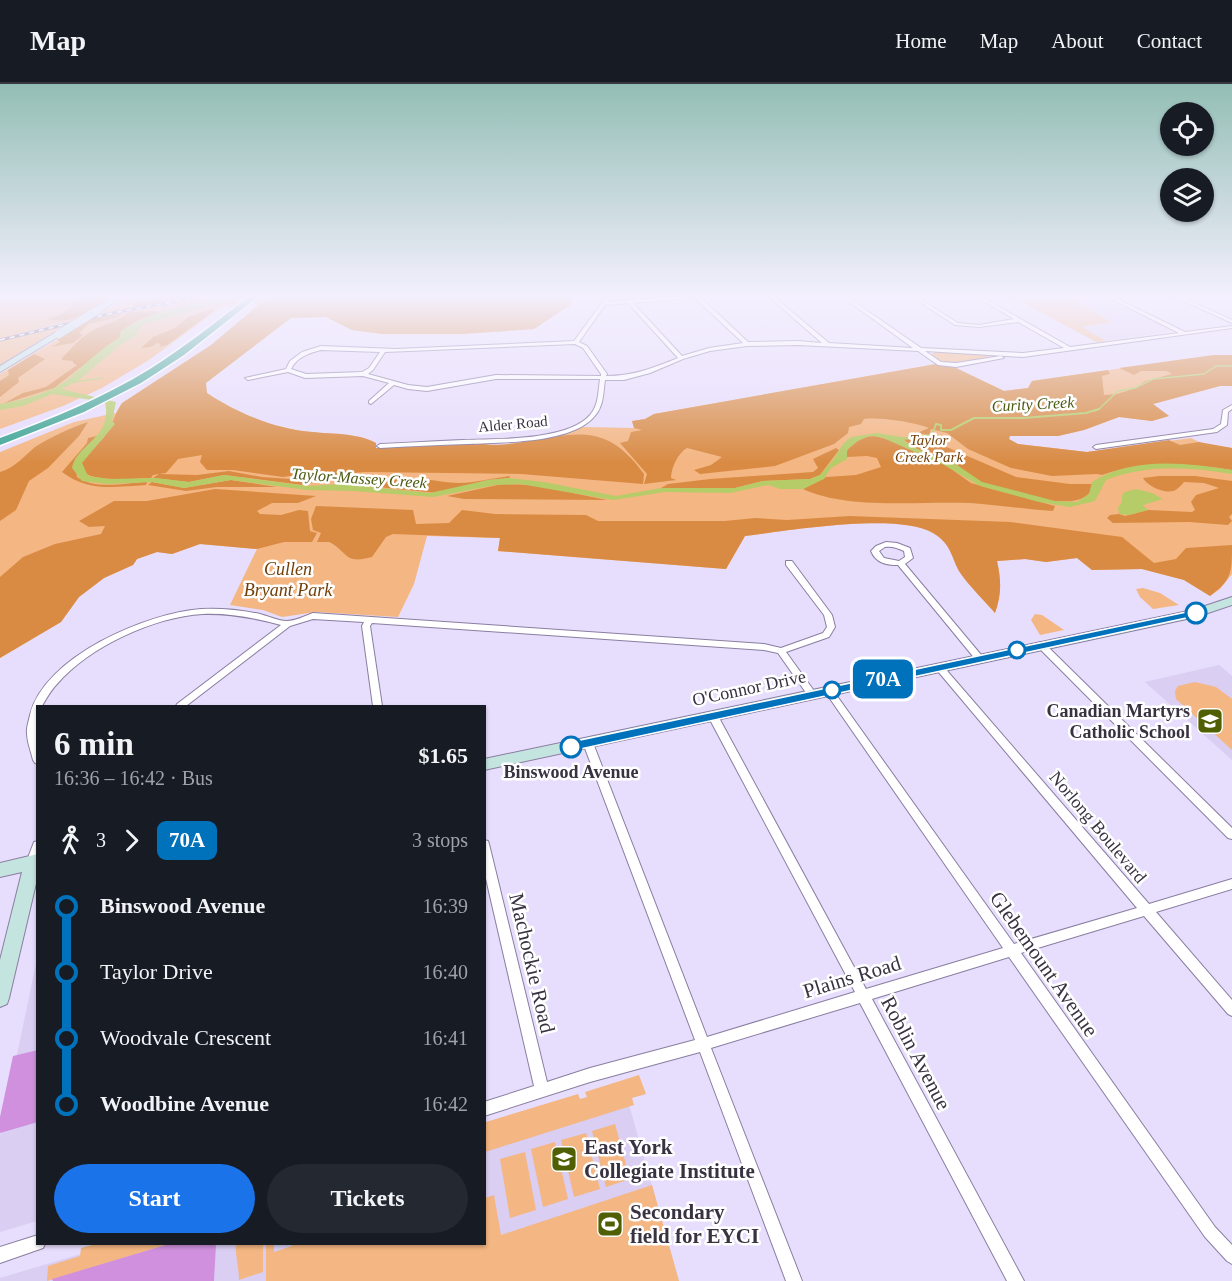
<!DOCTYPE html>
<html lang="en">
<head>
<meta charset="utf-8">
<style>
  body { margin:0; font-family:Georgia,serif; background:#242831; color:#f1f3f6; height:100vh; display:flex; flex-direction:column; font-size:22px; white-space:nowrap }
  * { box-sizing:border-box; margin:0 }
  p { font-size:20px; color:#9ea1a6 }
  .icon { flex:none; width:33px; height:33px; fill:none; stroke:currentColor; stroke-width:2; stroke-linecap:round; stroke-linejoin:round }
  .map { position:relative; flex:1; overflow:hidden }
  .panel { position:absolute; left:36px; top:621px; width:450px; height:540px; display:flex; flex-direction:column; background:#171b24; border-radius:0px; box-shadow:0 2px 4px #0004 }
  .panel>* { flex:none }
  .badge { padding:0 12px; border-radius:9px; font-size:21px; line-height:39px }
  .controls { position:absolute; left:1160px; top:18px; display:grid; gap:12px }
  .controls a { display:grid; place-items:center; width:54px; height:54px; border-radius:50%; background:#171b24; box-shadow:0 2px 4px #0004; font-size:30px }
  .map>.badge { position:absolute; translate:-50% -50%; box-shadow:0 0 0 3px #fff }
  .legs { display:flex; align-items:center; gap:9px; height:66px; padding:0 18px; font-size:20px }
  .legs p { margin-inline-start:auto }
  .headline { display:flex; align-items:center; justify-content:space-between; height:102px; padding:0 18px }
  h1 { font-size:33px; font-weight:600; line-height:45px }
  .primary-button { display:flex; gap:12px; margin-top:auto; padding:12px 18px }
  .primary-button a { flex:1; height:69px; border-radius:36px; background:#1a73e8; color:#fff; font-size:24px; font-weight:600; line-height:69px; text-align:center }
  .primary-button a+a { background:#242831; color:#f1f3f6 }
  ul { padding:0 18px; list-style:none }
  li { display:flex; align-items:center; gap:21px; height:66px; font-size:22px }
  li i { display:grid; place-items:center; width:9px; height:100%; margin:0 8px; background:currentColor }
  li i::after { content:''; width:15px; height:15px; margin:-8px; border:4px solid; border-radius:50%; background:#171b24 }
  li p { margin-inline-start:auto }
  li:first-child i { background:linear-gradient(#0000 50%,currentColor 0) }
  li:last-child i { background:linear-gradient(currentColor 50%,#0000 0) }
  header { display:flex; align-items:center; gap:36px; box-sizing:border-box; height:84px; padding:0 30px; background:#171b24; border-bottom:2px solid #363941 }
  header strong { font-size:28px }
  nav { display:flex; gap:33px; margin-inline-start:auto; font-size:21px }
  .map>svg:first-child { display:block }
</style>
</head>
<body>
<header>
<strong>Map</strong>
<nav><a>Home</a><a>Map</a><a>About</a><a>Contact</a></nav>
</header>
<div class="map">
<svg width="1232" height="1197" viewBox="0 0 1232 1197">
  <rect width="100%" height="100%" fill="#e7ddfc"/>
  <g fill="#dacef2">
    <polygon points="1010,212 1103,212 1174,247 1096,258"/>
    <polygon points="1219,581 1232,592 1232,676 1145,598"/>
    <polygon points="37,875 37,1137 0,1148 0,1052"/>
    <polygon points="624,1003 679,1197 0,1197 0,1194 114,1160 484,1160 485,1048"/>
  </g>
  <g fill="#f4b682">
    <polygon points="0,212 112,212 76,235 100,230 127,212 199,212 57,240 0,255"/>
    <polygon points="212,212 574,212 570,221 534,245 461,250 383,250 352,246 326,233 291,234 254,219 220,224 149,276 102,304 63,322 0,345 0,290 91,235"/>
    <polygon points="1010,212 1076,212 1085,216 1076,217 1111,238 1082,243 1106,257 1096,258"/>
    <polygon points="67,240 5,278 0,281 0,257"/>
    <polygon points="935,268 984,271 990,273 951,279 940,277 931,271"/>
    <path d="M 1214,271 L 1232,271 L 1232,302 L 1220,302 L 1153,320 L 1169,332 L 1152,337 L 1119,333 L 1084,346 L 1058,352 L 1010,352 L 1009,355 L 1018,360 L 1087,368 L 1191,354 L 1203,360 L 1232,364 L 1232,490 L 1220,505 L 1210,512 L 1184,496 L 1142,485 L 1092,486 L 1077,474 L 1046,478 L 1025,475 L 997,477 C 1001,495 1002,510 995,529 C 984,516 971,504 961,490 C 951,475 953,461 933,449 C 898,428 787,447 745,452 L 726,485 L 498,467 L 500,454 L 427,452 L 414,500 L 398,533 L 316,528 L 282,533 L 263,526 L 230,521 L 257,465 L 200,460 L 172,470 L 157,468 L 137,475 L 133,481 L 104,494 L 79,513 L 61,538 L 0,574 L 0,368 L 74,338 L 207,309 C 237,329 275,345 312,348 C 332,350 358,349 376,359 L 376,364 L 484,360 L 501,362 L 535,357 L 566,350 L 582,343 L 634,344 L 632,337 L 645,335 L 654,330 L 936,280 L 954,283 L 1004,307 L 1028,304 L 1032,297 Z"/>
    <polygon points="1143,504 1160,509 1179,521 1153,525 1140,513 1136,505"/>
    <polygon points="1035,530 1042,531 1064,546 1040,551 1031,536"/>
    <polygon points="1195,598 1216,603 1232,615 1232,666 1176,615 1175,607 1178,602"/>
    <polygon points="639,991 646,1010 632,1014 634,1021 485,1068 486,1038 578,1010 580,1015 587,1013 585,1008"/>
    <polygon points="615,1040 630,1095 606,1103 592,1047"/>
    <polygon points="586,1049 600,1105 574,1113 561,1056"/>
    <polygon points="555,1058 568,1115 543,1123 531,1065"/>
    <polygon points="525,1068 536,1126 510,1134 500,1075"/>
    <polygon points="652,1101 679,1197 266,1197 266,1160 274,1160 274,1168 292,1162 292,1160 484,1160 485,1114 494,1111 501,1151"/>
    <polygon points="96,1160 169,1160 47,1197 48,1182 80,1172 81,1164"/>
    <path d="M 236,1160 L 263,1160 L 263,1188 L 239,1196 C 239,1183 235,1172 236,1160 Z"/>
  </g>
  <g fill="#d98b44">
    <path d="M 24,212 L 112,212 C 93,224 72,242 48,235 L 60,231 L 71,223 L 72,218 L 78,215 L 68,212 Z"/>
    <polygon points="150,212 199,212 131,225 135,219 150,214"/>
    <path d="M 279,212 L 574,212 L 570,221 L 534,245 L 461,250 L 383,250 L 352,246 L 326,233 L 291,234 L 206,299 L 207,309 C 237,329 275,345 312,348 C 332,350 358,349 376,359 L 376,364 L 484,360 C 496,362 505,360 516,359 C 574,351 604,335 644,390 L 643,400 L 521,390 L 364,388 L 333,391 L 318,388 L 283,393 L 233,386 L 207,386 L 200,378 L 202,371 L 178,375 L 166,389 L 153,391 L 151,394 C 140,394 69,402 83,376 C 88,367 99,360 105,352 C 113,341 114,330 122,319 L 211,261 L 263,217 Z"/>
    <polygon points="211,225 215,226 167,261 159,263 161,260 157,259 151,263 141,264 153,253 175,244 188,233"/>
    <path d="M 154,227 L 162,229 L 141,235 L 121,247 L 120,253 L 54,304 L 3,320 L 23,309 L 46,303 L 77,281 L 73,279 L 73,277 L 62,276 L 62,274 C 71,265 79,255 90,248 C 102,241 117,238 128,228 Z"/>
    <polygon points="123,229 116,234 89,240 79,249 83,251 73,259 51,263 60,258 57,256 91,235"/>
    <polygon points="34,270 45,275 18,294 19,298 0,313 0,297 9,291 8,286"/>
    <path d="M 1214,271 L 1232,271 L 1232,302 L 1220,302 L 1153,320 L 1169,332 L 1152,337 L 1119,333 L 1084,346 L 1058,352 L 1010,352 L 1009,355 L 1018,360 L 1087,368 L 1169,356 L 1180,361 L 1199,358 L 1232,364 L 1232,386 C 1187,379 1145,376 1102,391 L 1097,390 L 1052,392 L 1011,384 L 968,365 L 947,349 L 931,345 L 929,351 L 917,349 L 929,344 C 913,338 881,333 864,335 L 861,340 L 849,343 L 848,349 L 834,360 L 775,382 L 700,390 L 694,386 L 711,381 L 722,373 L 687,364 C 678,369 671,384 671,394 L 676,396 L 644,400 L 647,390 L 620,359 L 628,357 L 631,348 L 642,346 L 634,344 L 632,337 L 645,335 L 654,330 L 936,280 L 954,283 L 1004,307 L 1028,304 L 1032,297 L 1108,286 L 1110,290 L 1102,292 L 1104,311 L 1117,310 L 1136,304 L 1145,297 L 1172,290 L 1167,287 L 1141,287 L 1134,291 L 1119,284 Z"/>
    <path d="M 88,338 L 79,352 L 48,384 L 29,397 L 16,426 L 0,437 L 0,388 C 16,383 23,373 35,363 C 49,354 72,343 88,338 Z"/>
    <path d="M 97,352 L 75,375 L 77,393 C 94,406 127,399 147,398 L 146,401 C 114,403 88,408 62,388 L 87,359 L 88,354 Z"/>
    <path d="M 875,352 L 894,357 L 944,380 L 971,399 L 1055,422 L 1053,427 C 1025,425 998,421 970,419 C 920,417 847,426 803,405 L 826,393 L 856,391 L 881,383 L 877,374 L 867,372 L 846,373 L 846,370 C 849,359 863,352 875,352 Z"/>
    <path d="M 903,355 L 928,355 L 1016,393 L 1070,400 L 1093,400 C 1088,436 1006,406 984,399 C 966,393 917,367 903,355 Z"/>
    <polygon points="836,364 839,366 820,391 810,395 763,397 735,404 661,404 668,400 710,395 813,388 818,384 813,375"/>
    <polygon points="229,387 262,393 319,397 303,401 224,391 189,398 153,394 159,390 197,391"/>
    <path d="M 510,392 L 509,394 L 488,396 L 437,409 L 377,403 C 399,387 434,398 459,399 C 475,399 493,394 510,392 Z"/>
    <path d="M 1159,392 L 1195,392 L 1232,397 L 1232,430 L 1229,433 L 1232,437 L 1228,441 L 1189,438 L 1113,439 L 1107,434 L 1110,431 L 1119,430 L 1125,432 L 1148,426 L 1192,428 L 1195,426 L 1191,418 L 1196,411 L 1219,404 L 1204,399 L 1184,398 C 1182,400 1180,403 1177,405 C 1168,412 1148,403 1143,394 Z"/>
    <polygon points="231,396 277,403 217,403 186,407 148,401 152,398 184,404"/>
    <polygon points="502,400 534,401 607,416 464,415 447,412"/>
    <polygon points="215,405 316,412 298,419 272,419 257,427 260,430 281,431 299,426 308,427 310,447 317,449 312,458 284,458 257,465 200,460 172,470 157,468 137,475 133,481 104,494 79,513 61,538 0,574 0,493 23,473 55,460 101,450 105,442 89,443 79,437 114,417 147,417"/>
    <path d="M 316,422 L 413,426 L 416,440 L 449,439 L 462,426 L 495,430 L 586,431 L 598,437 L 725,437 L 755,434 L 787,436 L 850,432 L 1010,438 L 1122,453 L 1154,479 L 1176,475 L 1186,464 L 1232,461 C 1232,488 1232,496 1210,512 L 1184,496 L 1142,485 L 1092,486 L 1077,474 L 1046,478 L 1025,475 L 997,477 C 1001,495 1002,510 995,529 C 984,516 971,504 961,490 C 951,475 953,461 933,449 C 898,428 786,447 745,452 L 726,485 L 498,467 L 500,454 L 393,450 L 386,453 L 372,473 C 343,481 348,467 329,458 L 317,458 L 321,449 L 313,446 L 311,435 Z"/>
  </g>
  <g fill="#b5cc69">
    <path d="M 231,212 L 245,212 L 143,240 L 136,252 L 120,261 L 78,297 L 61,305 L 116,318 L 112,337 L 115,340 L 82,379 L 88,392 L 110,395 L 156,394 L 189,398 L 224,391 L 308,402 L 341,400 L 430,409 L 488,396 L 509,394 L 544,398 L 616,412 L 661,404 L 735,404 L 763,397 L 810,395 L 820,391 L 833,376 L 843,360 L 851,353 L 877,349 L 908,354 L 911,355 L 903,356 L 915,364 L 957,381 L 982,398 L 1055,417 L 1077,418 L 1089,410 L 1092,398 C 1133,372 1186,379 1232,386 L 1232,390 C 1188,383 1148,380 1106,396 L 1095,417 L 1070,423 L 1039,418 L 980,402 L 944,381 L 881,353 L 869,352 L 858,357 L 847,366 L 847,375 L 831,384 L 824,395 L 803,405 L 780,405 L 768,401 L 730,409 L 665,408 L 613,416 L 520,400 L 495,401 L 433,413 L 353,407 L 307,406 L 231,396 L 184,404 L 152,398 L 107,400 L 82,397 L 72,384 C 77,359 113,355 105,318 L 52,310 L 23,322 L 0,326 L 0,320 C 23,316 56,308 73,291 C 88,277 102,264 120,253 L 121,247 C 147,227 199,219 231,212 Z"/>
    <polygon points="1136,405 1152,409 1163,415 1143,421 1148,426 1129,431 1119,430 1118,424 1122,418 1122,411 1125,408"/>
  </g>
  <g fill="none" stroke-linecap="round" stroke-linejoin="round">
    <g stroke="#b5cc69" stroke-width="1.5">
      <polyline points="75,298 102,294"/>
      <polyline points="1094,327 1099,325 1118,307 1135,304 1153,295 1204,290 1216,282 1232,282"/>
    </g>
    <polyline stroke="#b5cc69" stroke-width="2" points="906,354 932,351 936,340 941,341 941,346 951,346 974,334 1023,334 1086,329 1099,325"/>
  </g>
  <g fill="#d090de">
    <polygon points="38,966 38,1038 0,1049 0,1033 13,972"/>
    <polygon points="169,1160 216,1160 214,1197 53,1197 52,1195"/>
  </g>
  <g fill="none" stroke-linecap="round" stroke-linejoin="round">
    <defs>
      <g id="minor">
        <path d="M 607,212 L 611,212 L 607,218 L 682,212 L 699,212 L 748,258 L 798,257 L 822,259 L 768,212 L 773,212 L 829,259 L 913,264 L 841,212 L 846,212 L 921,264 L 1023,269 L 1064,264 L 1018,238 L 979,243 L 955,241 L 910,212 L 915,212 L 958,239 L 979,241 L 1014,235 L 975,212 L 980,212 L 1070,263 L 1179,249 L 1106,212 L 1111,212 L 1185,248 L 1232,242 L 1232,244 L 1023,273 L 925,267 L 941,278 L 956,279 L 1001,272 L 1004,274 L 956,283 L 938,281 L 918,267 L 798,261 L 747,262 L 710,267 L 683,275 L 650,289 L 624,296 L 605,296 C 603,310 604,323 593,334 C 568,360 502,358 468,360 C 439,361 409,362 380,364 L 377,362 L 380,360 C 408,359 435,357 463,356 C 495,355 568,357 590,331 C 599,321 598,307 600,295 L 496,295 L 427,307 L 408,305 L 394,301 L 371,320 L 369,319 L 369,317 L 389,299 L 363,292 L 305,294 L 288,288 L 248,296 L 245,294 L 286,285 L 290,277 L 302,268 L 321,262 L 396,265 L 574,257 ZM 695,214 L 743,259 L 709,264 L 682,272 L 633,219 ZM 628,219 L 678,274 C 653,284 634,292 606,292 L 607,290 L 587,262 L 579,258 L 605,221 ZM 575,260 L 583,264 L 601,290 L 601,292 L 496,291 L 427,303 L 408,301 L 368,290 L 373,286 L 385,268 ZM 321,266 L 380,268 L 369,284 L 362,288 L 306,290 L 291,285 C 297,273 309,269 321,266 Z"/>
        <polygon points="1173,212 1179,212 1232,236 1232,239"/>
        <polygon points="1232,321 1232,325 1228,328 1227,341 1217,348 1096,365 1093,363 1096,361 1213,345 1221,340 1223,326"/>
        <path d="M 886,458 L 897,459 L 910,464 L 913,474 L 905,480 L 982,572 L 983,574 L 982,576 L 976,576 L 898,481 C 886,481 876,479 871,467 L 876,462 ZM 885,463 C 892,462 897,464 904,467 L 905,473 L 899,477 L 884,474 L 879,467 Z"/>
        <path d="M 786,477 L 792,477 L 832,531 L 835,543 L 829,553 L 786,568 L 817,611 L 812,614 L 809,613 L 778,569 L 764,566 L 372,539 L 370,542 L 382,622 L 373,622 L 362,542 L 364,538 L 313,535 L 290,542 L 186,622 L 176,622 L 177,620 L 281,541 C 255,534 230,529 203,530 C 154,533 90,562 57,600 C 51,606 46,615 42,622 L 38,622 C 38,631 36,640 36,648 C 36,659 38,669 38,680 L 35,679 L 33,676 C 31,667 27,658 27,649 C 26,644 29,637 30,631 C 44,573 146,529 201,525 C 221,524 241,526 260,530 C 268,532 278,537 287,537 C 295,537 305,532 313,529 L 764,560 L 781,564 L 823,549 L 827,543 L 824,531 L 786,481 Z"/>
        <polygon points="1041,558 1044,559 1232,744 1232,755 1228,754 1038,563 1037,561 1038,559"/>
        <polygon points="939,580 942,581 1149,820 1232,795 1232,805 1156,828 1232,916 1232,932 1228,930 1144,832 1021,869 1215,1143 1232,1161 1232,1180 1227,1177 1205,1153 1009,873 872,915 1024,1197 1007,1197 860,919 711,964 802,1197 786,1197 700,968 590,998 484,1032 484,1018 534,1002 484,786 484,756 488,757 489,760 547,998 590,984 695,956 583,659 585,656 591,656 593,659 707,953 855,908 708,632 710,630 716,630 718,632 866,905 1003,864 826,609 824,607 826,605 832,605 1014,860 1137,824 936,585 935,583 936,581"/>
        <polygon points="38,757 38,779 36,782 32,784 28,782 26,779 34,758"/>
        <polygon points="38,1151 38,1160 45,1160 43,1164 0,1179 0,1163"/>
      </g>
      <g id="secondary">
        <polygon points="115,212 123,212 99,229 93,229 93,225"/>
        <polygon points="56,248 63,250 0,288 0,282"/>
        <polygon points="1232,513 1232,521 1196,533 484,686 484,675 1193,526"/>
        <polygon points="38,770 38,791 9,914 7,920 0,923 0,876 22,788 0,793 0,779"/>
      </g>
      <path id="motorway" d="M 250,212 L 259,212 L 184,271 L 141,299 L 84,328 L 0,361 L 0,354 C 52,335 103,314 150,285 C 185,263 217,237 250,212 Z"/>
    </defs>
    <use href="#minor" stroke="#8a7ea1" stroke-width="2"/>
    <use href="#secondary" stroke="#8a7ea1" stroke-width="2"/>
    <use href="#motorway" stroke="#fff" stroke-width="3"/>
    <use href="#minor" fill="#fff" fill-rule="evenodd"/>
    <use href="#secondary" fill="#c4e4df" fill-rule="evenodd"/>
    <use href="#motorway" fill="#3ca493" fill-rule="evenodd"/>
    <defs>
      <polyline id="rail" points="0,256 113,229 206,212"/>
    </defs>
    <use href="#rail" stroke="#716a7e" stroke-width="3"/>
    <use href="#rail" stroke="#fff" stroke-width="1.5" stroke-dasharray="5" stroke-linecap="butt"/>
    <defs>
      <polyline id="secondary-bridge" points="59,250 96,227"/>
    </defs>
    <use href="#secondary-bridge" stroke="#8a7ea1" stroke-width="9" stroke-linecap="butt"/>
    <use href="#secondary-bridge" stroke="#c4e4df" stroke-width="8"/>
  </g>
  <linearGradient id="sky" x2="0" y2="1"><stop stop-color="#93beb5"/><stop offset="0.56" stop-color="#f4f0fe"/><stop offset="1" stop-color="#f4f0fe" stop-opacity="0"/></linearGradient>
  <rect width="1232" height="379" fill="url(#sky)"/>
  <polygon fill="#0072bc" stroke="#fff" stroke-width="1.5" points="1196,526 1200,527 1200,531 571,667 564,663 571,658"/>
  <defs>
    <symbol id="school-square" viewBox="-11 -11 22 22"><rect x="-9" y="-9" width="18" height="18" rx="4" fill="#505f02" stroke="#fff"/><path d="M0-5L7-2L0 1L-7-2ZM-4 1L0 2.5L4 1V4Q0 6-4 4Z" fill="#fff"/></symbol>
    <symbol id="stadium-square" viewBox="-11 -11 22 22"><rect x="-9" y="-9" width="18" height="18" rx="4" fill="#505f02" stroke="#fff"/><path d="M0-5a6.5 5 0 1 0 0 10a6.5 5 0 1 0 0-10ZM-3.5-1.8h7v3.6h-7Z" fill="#fff"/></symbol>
  </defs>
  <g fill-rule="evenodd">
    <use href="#school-square" x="1195" y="622" width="30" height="30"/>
    <use href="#school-square" x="549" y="1060" width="30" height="30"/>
    <use href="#stadium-square" x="595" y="1125" width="30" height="30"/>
  </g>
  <g fill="#fff" stroke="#0072bc" stroke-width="3">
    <circle cx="1196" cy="529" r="10"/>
    <circle cx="1017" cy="566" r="8"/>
    <circle cx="832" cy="606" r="8"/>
    <circle cx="571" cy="663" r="10"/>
  </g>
  <g text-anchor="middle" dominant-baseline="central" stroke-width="5" stroke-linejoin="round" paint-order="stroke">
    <g font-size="15" fill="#383241" stroke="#fff">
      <text transform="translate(513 340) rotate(-5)">Alder Road</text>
    </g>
    <g font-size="15" font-style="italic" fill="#733f07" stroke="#fff">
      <text x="929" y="356">Taylor<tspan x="929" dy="17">Creek Park</tspan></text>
    </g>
    <g font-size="16" font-style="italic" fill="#4c5a12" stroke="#fff">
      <text transform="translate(1033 320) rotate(-3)">Curity Creek</text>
      <text transform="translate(359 394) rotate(4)">Taylor-Massey Creek</text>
    </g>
    <g font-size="18" font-style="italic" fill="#733f07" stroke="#fff">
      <text x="288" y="485">Cullen<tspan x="288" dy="21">Bryant Park</tspan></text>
    </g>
    <g font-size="18" fill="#383241" stroke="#fff">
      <text transform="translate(749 604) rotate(-12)">O'Connor Drive</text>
      <text transform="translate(1098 743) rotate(50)">Norlong Boulevard</text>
    </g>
    <g font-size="18" font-weight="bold" fill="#383241" stroke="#fff" text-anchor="end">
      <text x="1190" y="627">Canadian Martyrs<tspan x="1190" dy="21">Catholic School</tspan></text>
    </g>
    <g font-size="18" font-weight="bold" fill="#383241" stroke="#fff">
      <text x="571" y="688">Binswood Avenue</text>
    </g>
    <g font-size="21" fill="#383241" stroke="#fff">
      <text transform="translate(532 879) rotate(77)">Machockie Road</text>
      <text transform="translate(1044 880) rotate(55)">Glebemount Avenue</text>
      <text transform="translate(852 893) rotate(-17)">Plains Road</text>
      <text transform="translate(916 969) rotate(62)">Roblin Avenue</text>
    </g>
    <g font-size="21" font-weight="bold" fill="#383241" stroke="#fff" text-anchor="start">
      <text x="584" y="1063">East York<tspan x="584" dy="24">Collegiate Institute</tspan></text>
      <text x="630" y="1128">Secondary<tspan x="630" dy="24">field for EYCI</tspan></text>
    </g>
  </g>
</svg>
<div class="controls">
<a><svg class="icon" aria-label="locate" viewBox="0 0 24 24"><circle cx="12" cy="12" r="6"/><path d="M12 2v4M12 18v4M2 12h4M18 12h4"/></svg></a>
<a><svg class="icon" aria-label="layers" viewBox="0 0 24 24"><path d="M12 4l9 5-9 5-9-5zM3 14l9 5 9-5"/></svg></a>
</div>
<b class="badge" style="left:883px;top:595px;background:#0072bc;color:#fff">70A</b>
<section class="panel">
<div class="headline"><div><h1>6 min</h1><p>16:36 – 16:42 · Bus</p></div><b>$1.65</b></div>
<div class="legs"><svg class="icon" aria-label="walk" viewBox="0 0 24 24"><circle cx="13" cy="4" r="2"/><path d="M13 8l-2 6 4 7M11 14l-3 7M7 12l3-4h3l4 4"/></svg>3<svg class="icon" aria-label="forward" viewBox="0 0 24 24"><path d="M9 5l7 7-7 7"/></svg><b class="badge" style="background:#0072bc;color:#fff">70A</b><p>3 stops</p></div>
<ul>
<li><i style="color:#0072bc"></i><b>Binswood Avenue</b><p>16:39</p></li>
<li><i style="color:#0072bc"></i><span>Taylor Drive</span><p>16:40</p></li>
<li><i style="color:#0072bc"></i><span>Woodvale Crescent</span><p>16:41</p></li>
<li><i style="color:#0072bc"></i><b>Woodbine Avenue</b><p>16:42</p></li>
</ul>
<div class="primary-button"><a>Start</a><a>Tickets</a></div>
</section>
</div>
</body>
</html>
